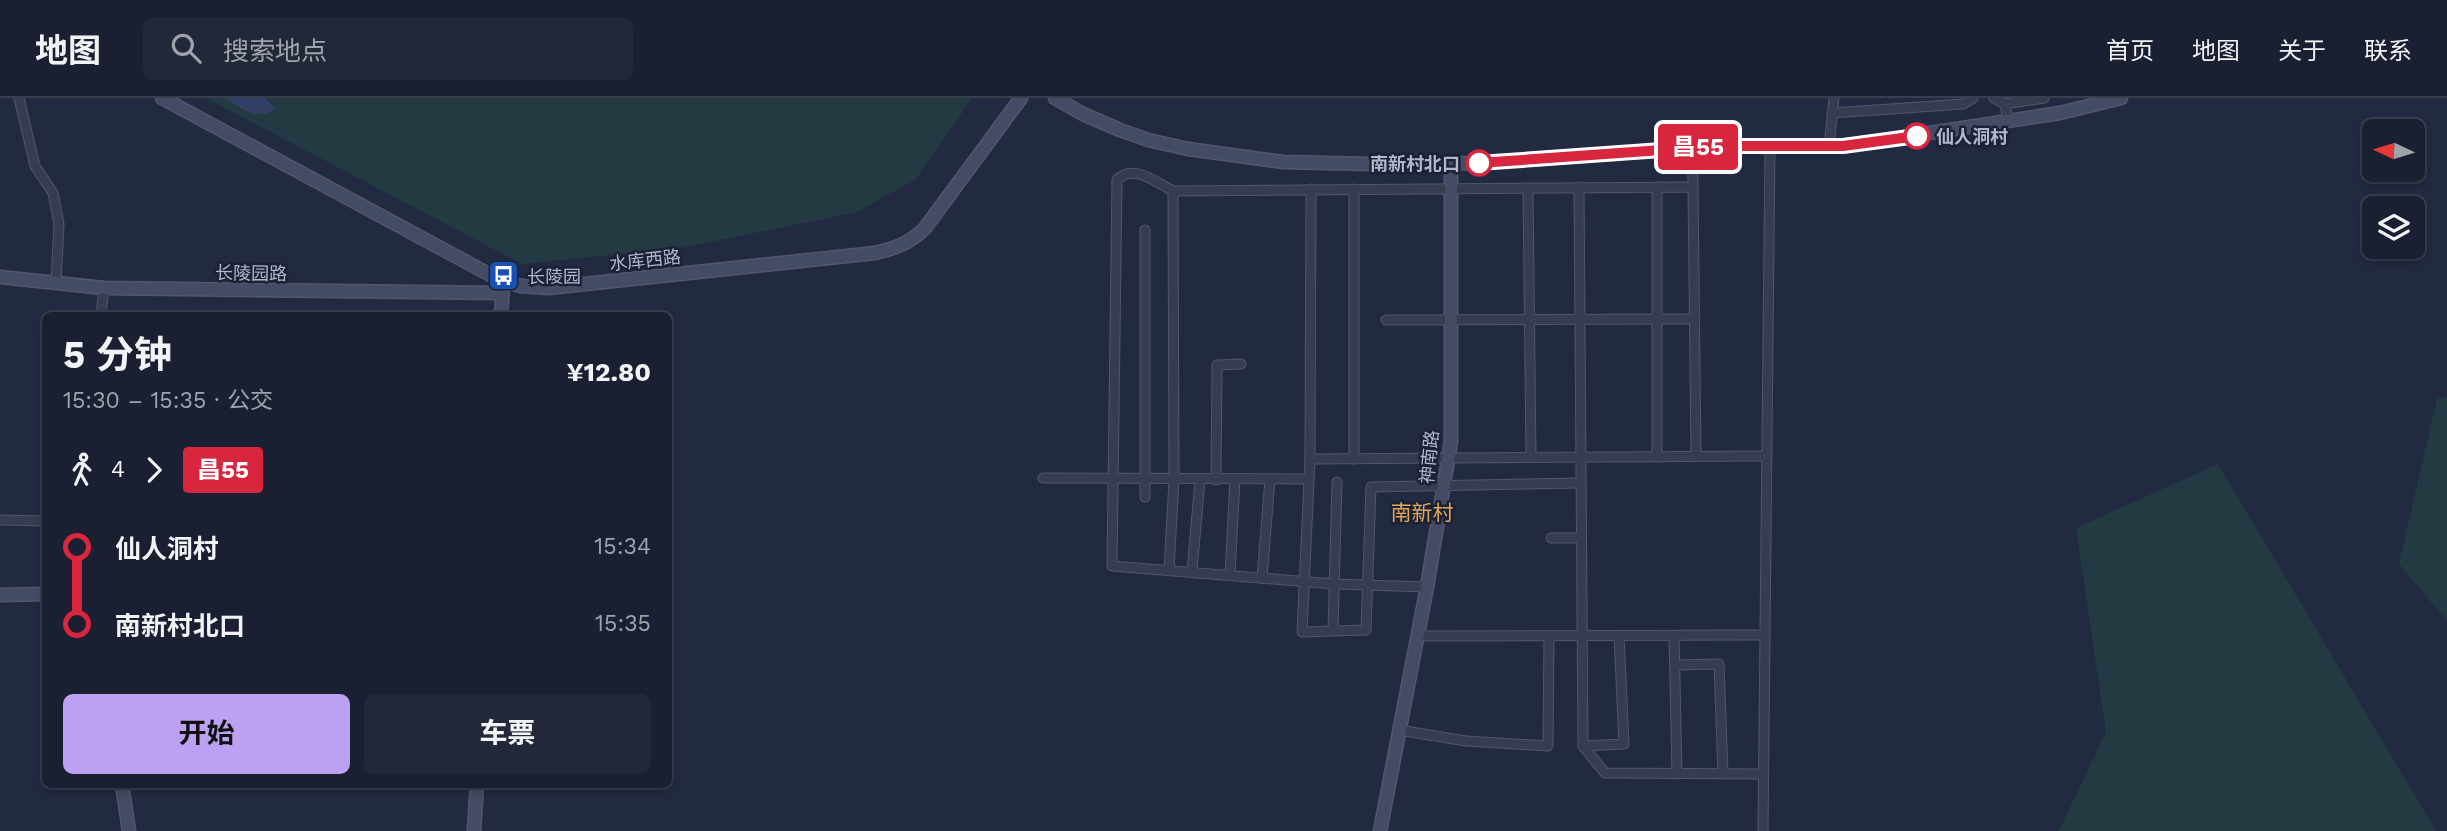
<!DOCTYPE html>
<html lang="zh">
<head>
<meta charset="utf-8">
<style>
  body { margin:0; font-family:"Work Sans","Noto Sans SC",sans-serif; background:#232839; color:#f1f3f6; height:100vh; display:flex; flex-direction:column; font-size:26px; white-space:nowrap }
  * { box-sizing:border-box; margin:0 }
  p { font-size:23px; color:#9fa3ab }
  .icon { flex:none; width:38px; height:38px; fill:none; stroke:currentColor; stroke-width:2; stroke-linecap:round; stroke-linejoin:round }
  .map { position:relative; flex:1; overflow:hidden }
  .side { position:absolute; left:42px; top:214px; width:630px; height:476px; display:flex; flex-direction:column; background:#1a2031; border-radius:10px; box-shadow:0 4px 10px #0003,0 0 0 2px #383e4d }
  .side>* { flex:none }
  .badge { padding:0 14px; border-radius:5px; font-size:24px; line-height:46px }
  .needle { width:46px; rotate:274deg }
  .tools { position:absolute; left:2362px; top:21px; display:grid; gap:14px }
  .tools a { display:grid; place-items:center; width:63px; height:63px; border-radius:10px; background:#1a2031; box-shadow:0 4px 10px #0003,0 0 0 2px #383e4d; font-size:35px }
  .map>.badge { position:absolute; translate:-50% -50%; box-shadow:0 0 0 4px #fff }
  .legs { display:flex; align-items:center; gap:10px; height:77px; padding:0 21px; font-size:23px }
  .legs p { margin-inline-start:auto }
  .head { display:flex; align-items:center; justify-content:space-between; height:119px; padding:0 21px }
  h1 { font-size:38px; font-weight:700; line-height:52px }
  .action { display:flex; gap:14px; margin-top:auto; padding:14px 21px }
  .action a { flex:1; height:80px; border-radius:10px; background:#bca0f2; color:#111; font-size:28px; font-weight:700; line-height:80px; text-align:center }
  .action a+a { background:#232839; color:#f1f3f6 }
  ul { padding:0 21px; list-style:none }
  li { display:flex; align-items:center; gap:24px; height:77px; font-size:26px }
  li i { display:grid; place-items:center; width:10px; height:100%; margin:0 9px; background:currentColor }
  li i::after { content:''; width:18px; height:18px; margin:-9px; border:5px solid; border-radius:50%; background:#1a2031 }
  li p { margin-inline-start:auto }
  li:first-child i { background:linear-gradient(#0000 50%,currentColor 0) }
  li:last-child i { background:linear-gradient(currentColor 50%,#0000 0) }
  header { display:flex; align-items:center; gap:42px; box-sizing:border-box; height:98px; padding:0 35px; background:#1a2031; border-bottom:2px solid #383e4d }
  header strong { font-size:33px }
  nav { display:flex; gap:38px; margin-inline-start:auto; font-size:24px }
  .search { width:490px; height:63px; background:#232839; display:flex; align-items:center; gap:18px; box-sizing:border-box; padding:0 24px; border-radius:10px; color:#9fa3ab; font-size:26px }
  .map>svg:first-child { display:block }
</style>
</head>
<body>
<header>
<strong>地图</strong>
<div class="search"><svg class="icon" aria-label="search" viewBox="0 0 24 24"><circle cx="10" cy="10" r="6"/><path d="M15 15l6 6"/></svg>搜索地点</div>
<nav><a>首页</a><a>地图</a><a>关于</a><a>联系</a></nav>
</header>
<div class="map">
<svg width="2447" height="733" viewBox="0 0 2447 733">
  <rect width="100%" height="100%" fill="#222a41"/>
  <g fill="#243a42">
    <polygon points="206,0 972,0 916,81 857,114 681,150 522,166"/>
    <polygon points="2447,298 2447,523 2399,466 2437,301"/>
    <polygon points="2218,366 2436,733 2059,733 2106,634 2076,430"/>
  </g>
  <path fill="#324068" d="M 225,0 L 265,0 L 275,10 C 259,25 240,9 225,0 Z"/>
  <g fill="none" stroke-linecap="round" stroke-linejoin="round">
    <defs>
      <g id="street">
        <polyline points="19,0 35,68 53,95 59,126 56,185"/>
        <polyline points="1994,0 2005,6"/>
        <polyline points="1832,15 1963,6 1973,0"/>
        <polyline points="2008,23 2005,6 2044,0"/>
        <polyline points="1693,49 1693,89"/>
        <polyline points="1829,49 1834,0"/>
        <polyline points="1579,89 1583,648 1605,675 1763,676"/>
        <polyline points="1657,89 1657,359"/>
        <polyline points="1528,90 1531,359"/>
        <polyline points="1311,91 1310,361 1302,534 1366,532 1371,389 1580,385"/>
        <polyline points="101,217 104,190"/>
        <polyline points="1386,222 1695,221"/>
        <polyline points="1310,361 1766,358"/>
        <polyline points="1354,361 1354,91"/>
        <polyline points="1043,380 1307,381"/>
        <polyline points="1216,382 1217,267 1241,266"/>
        <polyline points="1145,399 1145,132"/>
        <polyline points="0,422 46,423"/>
        <polyline points="1551,440 1581,440"/>
        <polyline points="1169,472 1174,382 1173,93"/>
        <polyline points="1192,473 1200,382"/>
        <polyline points="1230,477 1235,381"/>
        <polyline points="1262,480 1270,381"/>
        <path d="M 1427,489 L 1334,486 L 1112,468 L 1117,82 C 1133,65 1155,84 1173,93 L 1693,89 L 1696,359"/>
        <polyline points="1333,533 1337,384"/>
        <polyline points="1417,538 1765,537"/>
        <polyline points="1674,538 1677,676"/>
        <polyline points="1675,567 1719,566 1723,676"/>
        <polyline points="1399,632 1466,643 1548,648 1549,538"/>
        <polyline points="1583,648 1624,646 1619,538"/>
        <polyline points="1763,733 1770,48"/>
      </g>
      <g id="secondary">
        <path d="M 162,0 L 496,180 L 521,188 L 548,190 L 875,155 C 896,150 910,145 925,130 L 1021,0"/>
        <polyline points="1055,0 1083,16 1120,32 1148,42 1188,51 1283,64 1370,66 1478,65 1718,48 1844,48 2060,15 2121,0"/>
        <polyline points="0,179 104,190 502,195"/>
        <polyline points="501,217 503,189"/>
        <polyline points="0,497 46,496"/>
        <polyline points="122,686 129,733"/>
        <polyline points="474,733 477,686"/>
        <polyline points="1380,733 1427,489 1451,344 1451,66"/>
      </g>
    </defs>
    <use href="#street" stroke="#51586b" stroke-width="11"/>
    <use href="#secondary" stroke="#51586b" stroke-width="15"/>
    <use href="#street" stroke="#363d50" stroke-width="9"/>
    <use href="#secondary" stroke="#444b64" stroke-width="12"/>
  </g>
  <g fill="none" stroke-linecap="round" stroke-linejoin="round">
    <defs>
      <polyline id="line-1" points="1479,65 1718,48 1843,48 1917,38"/>
    </defs>
    <use href="#line-1" stroke="#fff" stroke-width="16"/>
    <use href="#line-1" stroke="#d7263d" stroke-width="10"/>
  </g>
  <defs>
    <symbol id="bus-square" viewBox="-11 -11 22 22"><rect x="-9" y="-9" width="18" height="18" rx="4" fill="#1a4fb4" stroke="#1b2235"/><path d="M-5-6H5V4H4V6H2V4H-2V6H-4V4H-5ZM-3.5-4V0h7V-4ZM-3.5 1.2v1.5H-2V1.2ZM2 1.2v1.5H3.5V1.2Z" fill="#fff"/></symbol>
  </defs>
  <g fill-rule="evenodd">
    <use href="#bus-square" x="486" y="160" width="35" height="35"/>
  </g>
  <g fill="#fff" stroke="#d7263d" stroke-width="3.5">
    <circle cx="1917" cy="38" r="12"/>
    <circle cx="1479" cy="65" r="12"/>
  </g>
  <g text-anchor="middle" dominant-baseline="central" stroke-width="5" stroke-linejoin="round" paint-order="stroke">
    <g font-size="18" font-weight="bold" fill="#b2b8cb" stroke="#1b2235" text-anchor="start">
      <text x="1936" y="38">仙人洞村</text>
      <text x="1460" y="65" text-anchor="end">南新村北口</text>
    </g>
    <g font-size="18" fill="#b2b8cb" stroke="#1b2235">
      <text transform="translate(645 162) rotate(-6)">水库西路</text>
      <text transform="translate(251 175) rotate(1)">长陵园路</text>
      <text transform="translate(1429 359) rotate(-84)">神南路</text>
    </g>
    <g font-size="18" fill="#b2b8cb" stroke="#1b2235" text-anchor="start">
      <text x="527" y="178">长陵园</text>
    </g>
    <g font-size="21" fill="#e0a859" stroke="#1b2235">
      <text x="1422" y="414">南新村</text>
    </g>
  </g>
</svg>
<div class="tools">
<a><svg class="needle" viewBox="-14 -14 28 28"><path d="M0-13l5 13h-10z" fill="#e53935"/><path d="M0 13l5-13h-10z" fill="#9fa3ab"/></svg></a>
<a><svg class="icon" aria-label="layers" viewBox="0 0 24 24"><path d="M12 4l9 5-9 5-9-5zM3 14l9 5 9-5"/></svg></a>
</div>
<b class="badge" style="left:1698px;top:49px;background:#d7263d;color:#fff">昌55</b>
<section class="side">
<div class="head"><div><h1>5 分钟</h1><p>15:30 – 15:35 · 公交</p></div><b>¥12.80</b></div>
<div class="legs"><svg class="icon" aria-label="walk" viewBox="0 0 24 24"><circle cx="13" cy="4" r="2"/><path d="M13 8l-2 6 4 7M11 14l-3 7M7 12l3-4h3l4 4"/></svg>4<svg class="icon" aria-label="forward" viewBox="0 0 24 24"><path d="M9 5l7 7-7 7"/></svg><b class="badge" style="background:#d7263d;color:#fff">昌55</b></div>
<ul>
<li><i style="color:#d7263d"></i><b>仙人洞村</b><p>15:34</p></li>
<li><i style="color:#d7263d"></i><b>南新村北口</b><p>15:35</p></li>
</ul>
<div class="action"><a>开始</a><a>车票</a></div>
</section>
</div>
</body>
</html>
